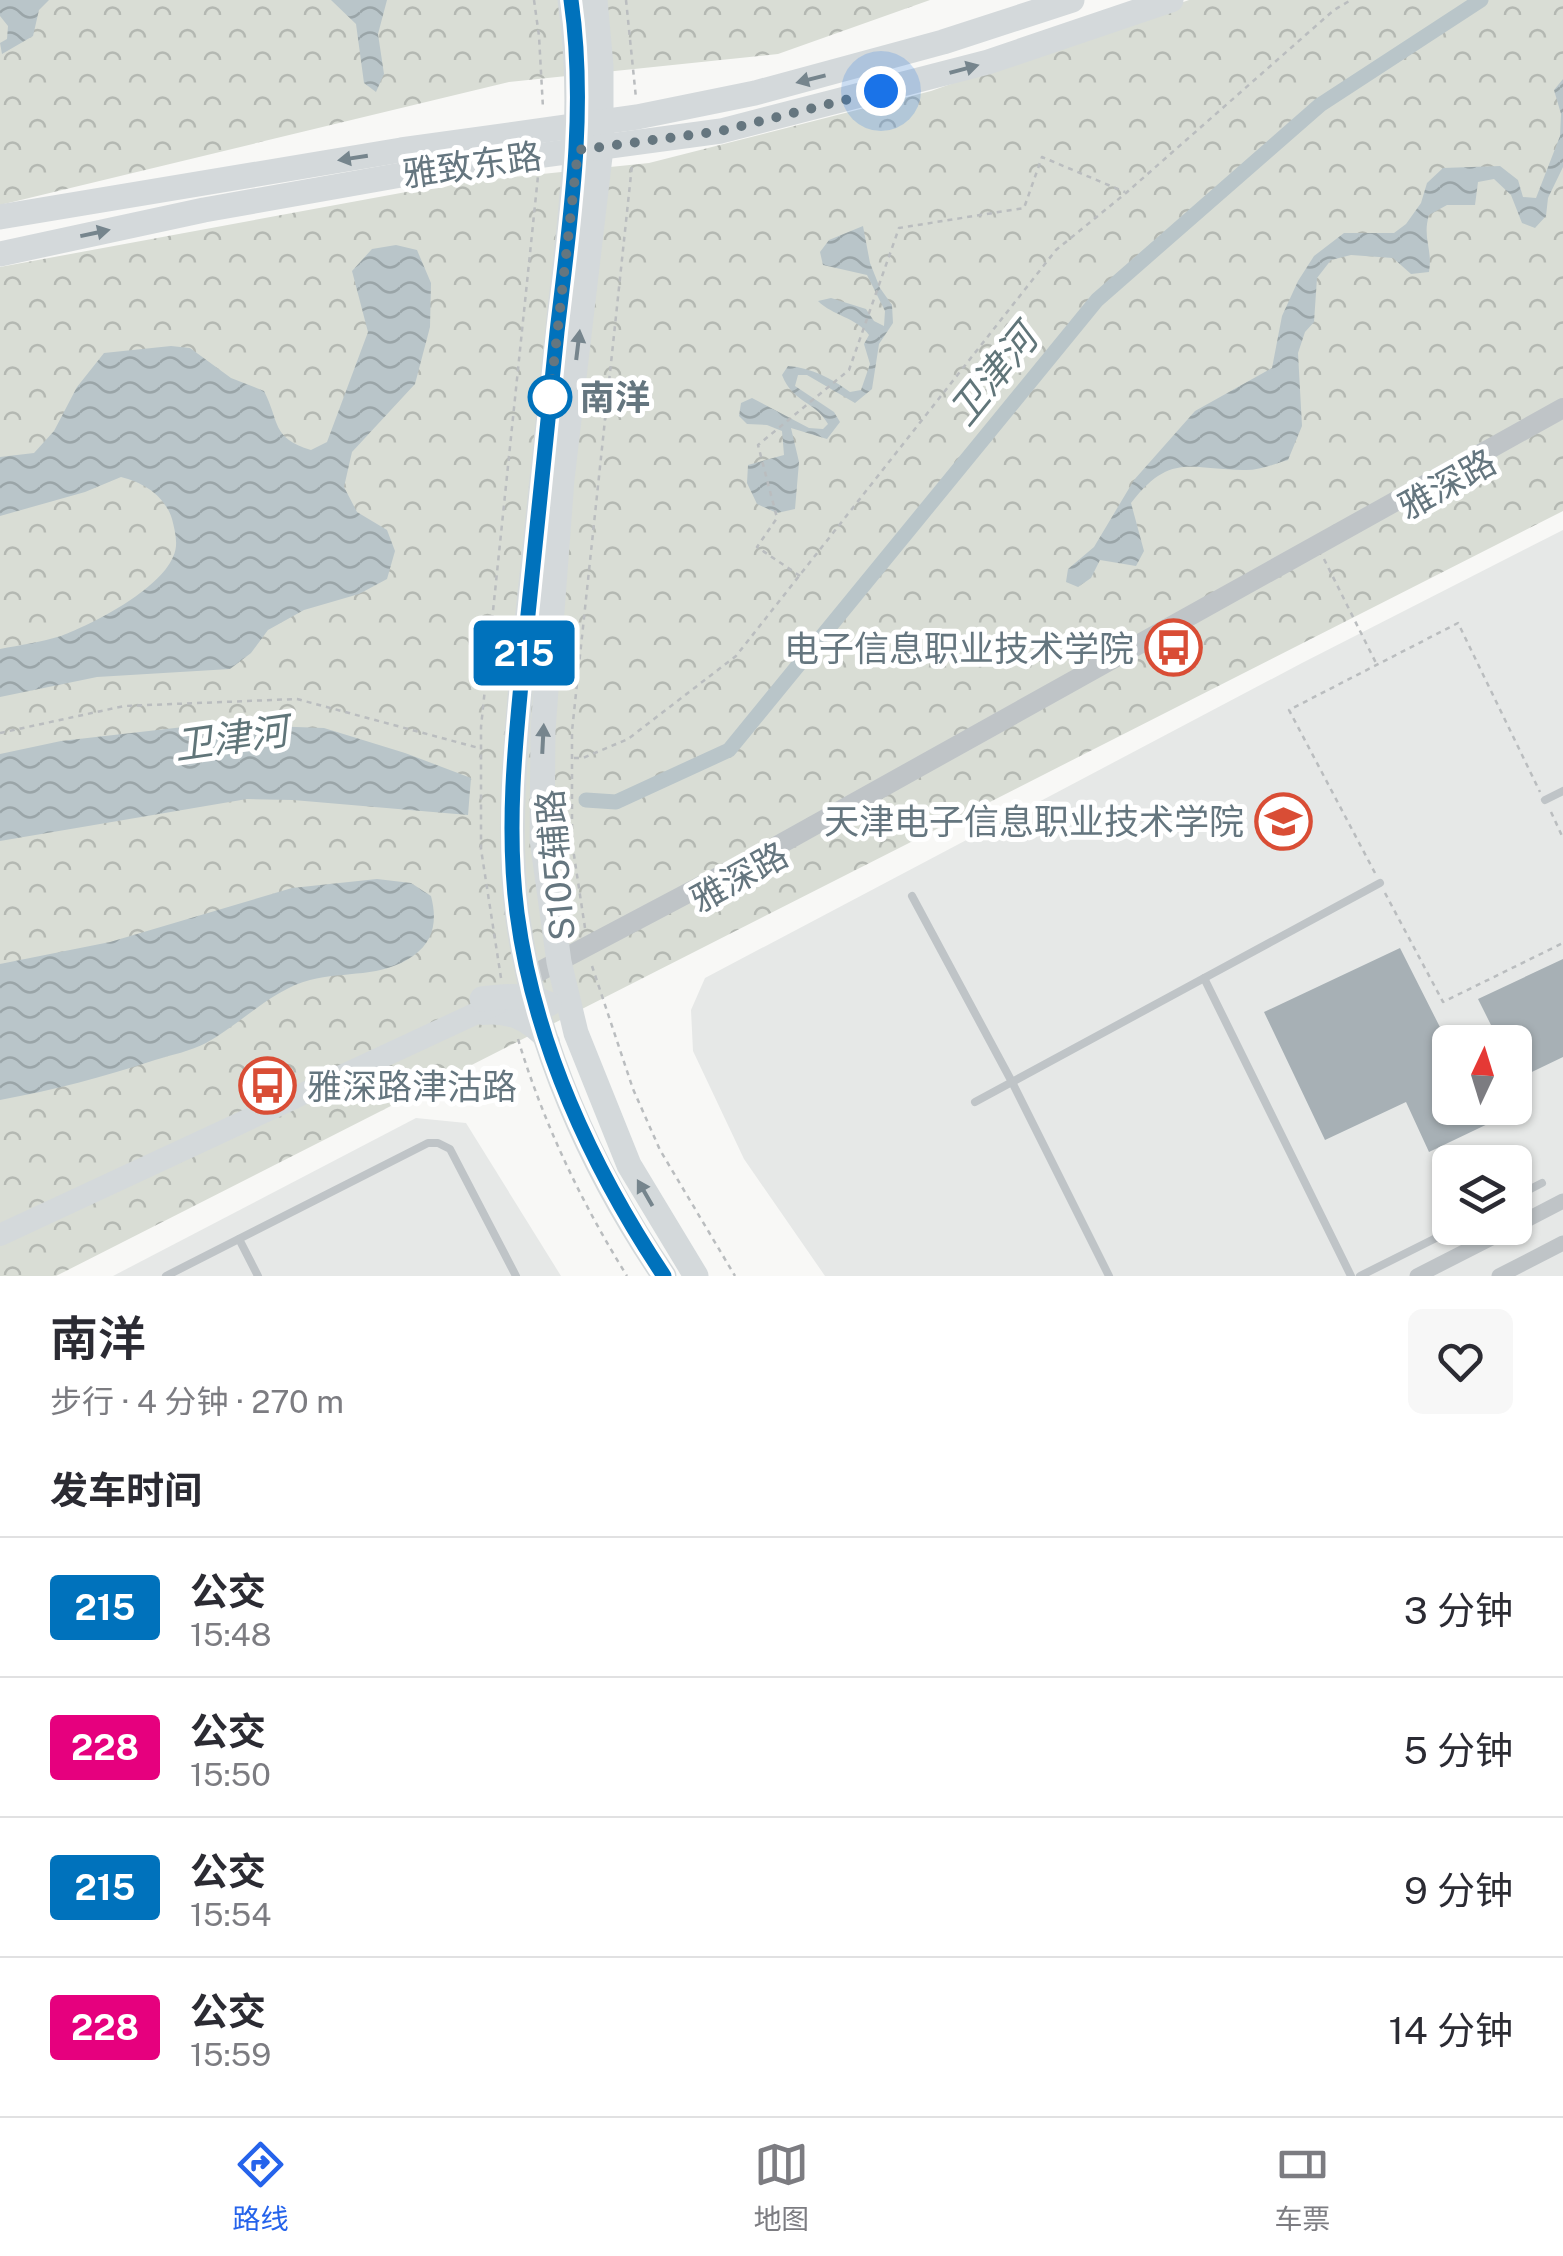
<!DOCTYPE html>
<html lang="zh">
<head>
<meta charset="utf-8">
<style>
  body { margin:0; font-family:"Public Sans","Noto Sans SC",sans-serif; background:#f7f7f7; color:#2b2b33; height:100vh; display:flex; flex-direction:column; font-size:38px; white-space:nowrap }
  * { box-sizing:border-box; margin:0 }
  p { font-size:32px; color:#7c7c81 }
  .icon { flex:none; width:55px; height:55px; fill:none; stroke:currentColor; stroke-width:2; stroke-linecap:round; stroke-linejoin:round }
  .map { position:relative; height:1276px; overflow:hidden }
  .details { display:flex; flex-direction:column; background:#fff; flex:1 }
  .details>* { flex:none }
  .badge { padding:0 20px; border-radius:8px; font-size:35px; line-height:65px }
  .needle { width:65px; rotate:4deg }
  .controls { position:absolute; left:1432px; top:1025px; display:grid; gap:20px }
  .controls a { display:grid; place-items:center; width:100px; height:100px; border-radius:15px; background:#fff; box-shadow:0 2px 8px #0004; font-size:50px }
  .you { position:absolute; width:50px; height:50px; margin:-25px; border:8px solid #fff; border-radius:50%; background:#1a73e8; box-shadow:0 0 0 15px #1a73e833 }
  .map>.badge { position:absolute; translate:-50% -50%; box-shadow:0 0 0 5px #fff }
  h2 { padding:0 50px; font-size:38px; line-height:90px }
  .round { display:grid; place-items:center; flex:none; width:105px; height:105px; border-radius:15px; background:#f7f7f7 }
  .overview { display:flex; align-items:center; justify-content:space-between; height:170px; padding:0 50px }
  h1 { font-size:48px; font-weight:600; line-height:75px }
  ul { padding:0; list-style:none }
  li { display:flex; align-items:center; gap:30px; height:140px; padding:0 50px; border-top:2px solid #e1e1e2 }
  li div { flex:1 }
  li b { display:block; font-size:38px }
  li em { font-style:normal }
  li .badge { min-width:110px; font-weight:700; text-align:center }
  .tabs { display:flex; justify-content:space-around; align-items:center; height:140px; border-top:2px solid #e1e1e2; background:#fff; font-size:28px; color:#7c7c81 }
  .tabs a { display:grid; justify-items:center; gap:5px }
  .tabs .current { color:#2563eb }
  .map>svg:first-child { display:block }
</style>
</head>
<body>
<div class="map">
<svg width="1563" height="1276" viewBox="0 0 1563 1276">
  <defs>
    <pattern id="park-crowns" width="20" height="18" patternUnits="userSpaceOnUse" patternTransform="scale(2.5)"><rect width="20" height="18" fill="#d9ddd5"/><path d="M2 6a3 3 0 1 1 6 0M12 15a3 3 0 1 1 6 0" fill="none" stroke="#b4b8b2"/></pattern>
    <pattern id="water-waves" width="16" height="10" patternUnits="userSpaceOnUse" patternTransform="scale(2.5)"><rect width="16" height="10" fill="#b9c5c9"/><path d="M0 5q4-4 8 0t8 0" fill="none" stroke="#9aa5a8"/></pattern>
  </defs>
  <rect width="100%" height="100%" fill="#f8f8f6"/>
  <g fill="#e6e8e7" fill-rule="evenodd">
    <path d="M 1563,530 L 1563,1276 L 825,1276 L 744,1159 L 693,1051 L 691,1010 L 705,978 L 1302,663 ZM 1450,1042 L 1515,1042 L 1515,1108 L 1450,1108 ZM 1450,1162 L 1515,1162 L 1515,1228 L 1450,1228 Z"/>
    <polygon points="416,1118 466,1123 561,1276 113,1276"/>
  </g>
  <g fill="url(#park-crowns)">
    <polygon points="0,0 930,0 778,54 509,82 0,205"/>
    <polygon points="1189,0 1563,0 1563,511 56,1276 0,1276 0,267 455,183 649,163 931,91"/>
  </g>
  <g fill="url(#water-waves)">
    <polygon points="0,0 49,0 39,10 33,36 2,54 0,43 7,39 8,26 0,16"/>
    <polygon points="331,0 387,0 378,34 384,74 376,92 364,83 356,24"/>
    <path d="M 1563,79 L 1563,167 L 1548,198 L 1546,216 L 1535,228 L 1522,223 L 1511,195 L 1494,179 L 1478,182 L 1475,205 L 1447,205 L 1429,215 C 1422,238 1433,249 1429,272 L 1411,274 L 1393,258 L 1351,255 L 1331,260 L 1317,278 L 1314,322 L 1305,332 L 1298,353 L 1302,426 L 1288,460 C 1274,464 1258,471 1243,470 C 1188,469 1170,453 1131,503 L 1144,551 L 1136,566 L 1100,560 L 1091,578 L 1078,587 L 1066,582 L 1068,569 L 1094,547 L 1134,480 L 1195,411 L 1272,368 L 1282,316 L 1298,281 L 1314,256 L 1344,233 L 1394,233 L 1406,224 L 1421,203 L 1427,183 L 1443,168 L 1500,166 L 1518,180 L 1523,197 L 1536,198 L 1560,136 L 1561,114 L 1554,90 Z"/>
    <path d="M 863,226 L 870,263 L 880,288 L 892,305 L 893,323 L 879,344 L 872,389 L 855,403 L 807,375 L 798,375 L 795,386 L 834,412 L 840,422 L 827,439 L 791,428 L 799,462 L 795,509 L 777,513 L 757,504 L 747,483 L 748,465 L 784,455 L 782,431 L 767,425 L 747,424 L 739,416 L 741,403 L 752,398 L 809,428 L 823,429 L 828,424 C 815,401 793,403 782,375 L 788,366 C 812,368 831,378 850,392 L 861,390 L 870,364 L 864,344 L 869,335 C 856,317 833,316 818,301 L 831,298 L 866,309 L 874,321 L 884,326 L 885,311 L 867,275 L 823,265 L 820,252 L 829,240 Z"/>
    <path d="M 396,245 L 417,250 L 431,283 L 430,327 L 415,384 L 352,452 L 344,487 L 357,512 L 387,530 L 395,551 L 387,579 L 359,594 L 304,610 L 268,630 L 251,653 L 230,669 L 97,677 L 0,697 L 0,649 C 20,645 42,642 61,636 C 93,624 159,590 173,557 C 179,545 175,531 172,519 C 165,496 143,482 121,477 L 85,492 L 0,516 L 0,457 L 34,453 L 54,431 L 77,387 L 104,353 L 171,346 L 190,348 L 231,378 L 264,391 C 280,422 271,438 311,450 L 327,442 L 368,332 L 352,271 L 372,249 Z"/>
    <polygon points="210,724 324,728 405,753 471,778 468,815 293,800 247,799 0,841 0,754 61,741"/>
    <path d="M 377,879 L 411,883 L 431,896 C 437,919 435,941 413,956 C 382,978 345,971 310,980 C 271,990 241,1024 206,1043 C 191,1051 171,1055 155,1060 C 103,1077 54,1090 0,1100 L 0,964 L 110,942 L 292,888 Z"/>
  </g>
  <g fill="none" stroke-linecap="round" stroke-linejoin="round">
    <polyline stroke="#b9c5c9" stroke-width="15" points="586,800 616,802 729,750 1097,300 1320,105 1481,0"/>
  </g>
  <g fill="#a7b0b5">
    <polygon points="1400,948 1450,1047 1450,1108 1490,1108 1496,1120 1429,1152 1406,1102 1325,1140 1264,1012"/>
    <polygon points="1563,959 1563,1057 1515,1080 1515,1042 1460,1042 1492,1027 1478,999"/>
  </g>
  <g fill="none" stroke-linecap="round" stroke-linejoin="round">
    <g stroke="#babdbf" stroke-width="2.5" stroke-dasharray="5 5" stroke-linecap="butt">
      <polyline points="534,0 539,36 543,108"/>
      <polyline points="626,0 636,98"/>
      <polyline points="1324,559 1376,663"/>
      <polyline points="800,576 757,547 777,518 758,445 849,370 899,228 1024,208 1042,157 1125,192"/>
      <polyline points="0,733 124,706 297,699 479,748"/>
      <polyline points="574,758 583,758 628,739 736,656 1056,250 1126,193 1334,10 1351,0"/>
      <polyline points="1551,812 1563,838"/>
      <polyline points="1375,873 1289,710 1458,623 1540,792"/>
      <polyline points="1385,893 1443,1002 1563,943"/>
      <polyline points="585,928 572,842 572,731 632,165"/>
      <polyline points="592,966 633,1089 660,1150 735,1276"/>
      <polyline points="501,978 481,849 481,727 538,176"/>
      <path d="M 518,1039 C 543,1122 581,1202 627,1276"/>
    </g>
    <g stroke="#bfc4c7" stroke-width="8">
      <polyline points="1545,800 1563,791"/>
      <polyline points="912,896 1012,1082 1109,1276"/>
      <polyline points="1204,978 1351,1276"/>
      <polyline points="975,1102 1380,883"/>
      <polyline points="1515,1197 1542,1183"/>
      <polyline points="239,1239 258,1276"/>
      <polyline points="166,1276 428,1143 438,1143 450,1149 516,1276"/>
      <polyline points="1360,1276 1456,1228"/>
    </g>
    <g stroke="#bfc4c7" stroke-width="15">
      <polyline points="1515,1226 1563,1201"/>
      <polyline points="1417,1276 1511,1228"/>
      <polyline points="1499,1276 1563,1243"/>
    </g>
    <polyline stroke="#bfc4c7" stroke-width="20" points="529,977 777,846 1563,408"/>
    <g stroke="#d4d9db" stroke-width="22">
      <path d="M 482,1014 C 512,1011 529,1021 549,1042"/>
      <polyline points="0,1235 509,998"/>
    </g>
    <g stroke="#d4d9db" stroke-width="25">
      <path d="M 570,0 C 586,108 571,209 559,317 C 547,425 536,533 525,641 C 517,732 506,823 517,913 C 534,1042 591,1169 664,1276"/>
      <polyline points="595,0 601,66 601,148 562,479 543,730 542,839 559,962 576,1033 629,1165 696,1276"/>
      <polyline points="0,217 401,150 637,117 755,93 943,42 1072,0"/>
      <polyline points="0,254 204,210 418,172 721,131 988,62 1171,0"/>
      <path d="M 482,999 C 505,996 528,994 549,1004"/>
    </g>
  </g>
  <defs><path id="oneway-solid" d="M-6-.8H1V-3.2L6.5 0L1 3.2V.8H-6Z" transform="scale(2.5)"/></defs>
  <g fill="#76858d">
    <use href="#oneway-solid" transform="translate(964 69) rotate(-15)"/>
    <use href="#oneway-solid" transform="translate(811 79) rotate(166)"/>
    <use href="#oneway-solid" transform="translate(353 158) rotate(171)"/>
    <use href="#oneway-solid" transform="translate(95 233) rotate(-12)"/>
    <use href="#oneway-solid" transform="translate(578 345) rotate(-83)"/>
    <use href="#oneway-solid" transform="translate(543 739) rotate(-87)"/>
    <use href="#oneway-solid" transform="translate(645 1193) rotate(-120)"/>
  </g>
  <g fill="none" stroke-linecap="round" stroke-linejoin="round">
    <defs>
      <path id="line" d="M 571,0 C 587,111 570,221 557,332 C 546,432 536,533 526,634 C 517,726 505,820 517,913 C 534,1043 592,1168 664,1276"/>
    </defs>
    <use href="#line" stroke="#fff" stroke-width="22"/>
    <use href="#line" stroke="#0072bc" stroke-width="15"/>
    <polyline stroke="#65767f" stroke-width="10" stroke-dasharray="0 18" points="550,397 549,406 578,150 721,131 881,91"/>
  </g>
  <defs>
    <symbol id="bus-ring" viewBox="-11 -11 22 22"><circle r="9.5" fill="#fff" stroke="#d94d35" stroke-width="1.5"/><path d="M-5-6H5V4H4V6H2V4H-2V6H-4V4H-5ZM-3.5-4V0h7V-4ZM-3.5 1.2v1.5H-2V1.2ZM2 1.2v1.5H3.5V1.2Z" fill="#d94d35"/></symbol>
    <symbol id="university-ring" viewBox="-11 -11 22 22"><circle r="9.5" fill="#fff" stroke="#d94d35" stroke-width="1.5"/><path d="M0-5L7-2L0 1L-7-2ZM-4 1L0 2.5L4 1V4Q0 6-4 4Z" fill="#d94d35"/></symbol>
  </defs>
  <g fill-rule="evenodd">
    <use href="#bus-ring" x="1142" y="616" width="63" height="63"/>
    <use href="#university-ring" x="1252" y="790" width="63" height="63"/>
    <use href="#bus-ring" x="236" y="1054" width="63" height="63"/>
  </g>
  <circle fill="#fff" stroke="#0072bc" stroke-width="5" cx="550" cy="397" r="20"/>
  <g text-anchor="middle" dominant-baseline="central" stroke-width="10" stroke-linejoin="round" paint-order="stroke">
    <g font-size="35" fill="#65767f" stroke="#fff">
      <text transform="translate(472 165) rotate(-8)">雅致东路</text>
      <text transform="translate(1447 484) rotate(-29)">雅深路</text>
      <text transform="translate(556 865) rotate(-95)">S105辅路</text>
      <text transform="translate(739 877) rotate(-29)">雅深路</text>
    </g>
    <g font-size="35" font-weight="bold" fill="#65767f" stroke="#fff" text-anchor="start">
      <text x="580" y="397">南洋</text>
    </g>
    <g font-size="35" fill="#65767f" stroke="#fff" text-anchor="end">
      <text x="1134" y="648">电子信息职业技术学院</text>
      <text x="1244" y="821">天津电子信息职业技术学院</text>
      <text x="307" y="1086" text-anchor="start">雅深路津沽路</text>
    </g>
    <g font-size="38" font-style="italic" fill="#607579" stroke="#fff">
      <text transform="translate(993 375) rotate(-51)">卫津河</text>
      <text transform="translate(231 738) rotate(-8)">卫津河</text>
    </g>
  </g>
</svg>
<div class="controls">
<a><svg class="needle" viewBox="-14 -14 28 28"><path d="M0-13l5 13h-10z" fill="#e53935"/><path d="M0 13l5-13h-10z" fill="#7c7c81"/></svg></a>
<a><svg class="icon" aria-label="layers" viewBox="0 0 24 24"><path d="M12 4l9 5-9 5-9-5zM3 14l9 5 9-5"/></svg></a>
</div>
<div class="you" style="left:881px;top:91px"></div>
<b class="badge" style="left:524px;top:653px;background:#0072bc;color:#fff">215</b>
</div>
<section class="details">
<div class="overview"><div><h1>南洋</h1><p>步行 · 4 分钟 · 270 m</p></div><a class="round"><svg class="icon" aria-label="heart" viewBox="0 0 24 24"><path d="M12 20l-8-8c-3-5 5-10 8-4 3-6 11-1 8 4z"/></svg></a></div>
<h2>发车时间</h2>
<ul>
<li><span class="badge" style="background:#0072bc;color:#fff">215</span><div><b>公交</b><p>15:48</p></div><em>3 分钟</em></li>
<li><span class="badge" style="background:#e6007e;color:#fff">228</span><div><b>公交</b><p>15:50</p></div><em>5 分钟</em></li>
<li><span class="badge" style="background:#0072bc;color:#fff">215</span><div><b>公交</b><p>15:54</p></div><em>9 分钟</em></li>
<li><span class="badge" style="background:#e6007e;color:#fff">228</span><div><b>公交</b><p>15:59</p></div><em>14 分钟</em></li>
</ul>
</section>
<nav class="tabs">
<a class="current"><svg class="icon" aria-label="directions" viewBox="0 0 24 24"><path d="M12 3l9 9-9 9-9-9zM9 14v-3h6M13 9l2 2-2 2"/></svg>路线</a>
<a><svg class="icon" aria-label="map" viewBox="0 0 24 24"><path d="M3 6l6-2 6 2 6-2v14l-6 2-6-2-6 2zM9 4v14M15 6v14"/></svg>地图</a>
<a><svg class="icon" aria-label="tickets" viewBox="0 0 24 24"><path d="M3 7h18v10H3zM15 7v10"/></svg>车票</a>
</nav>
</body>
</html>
